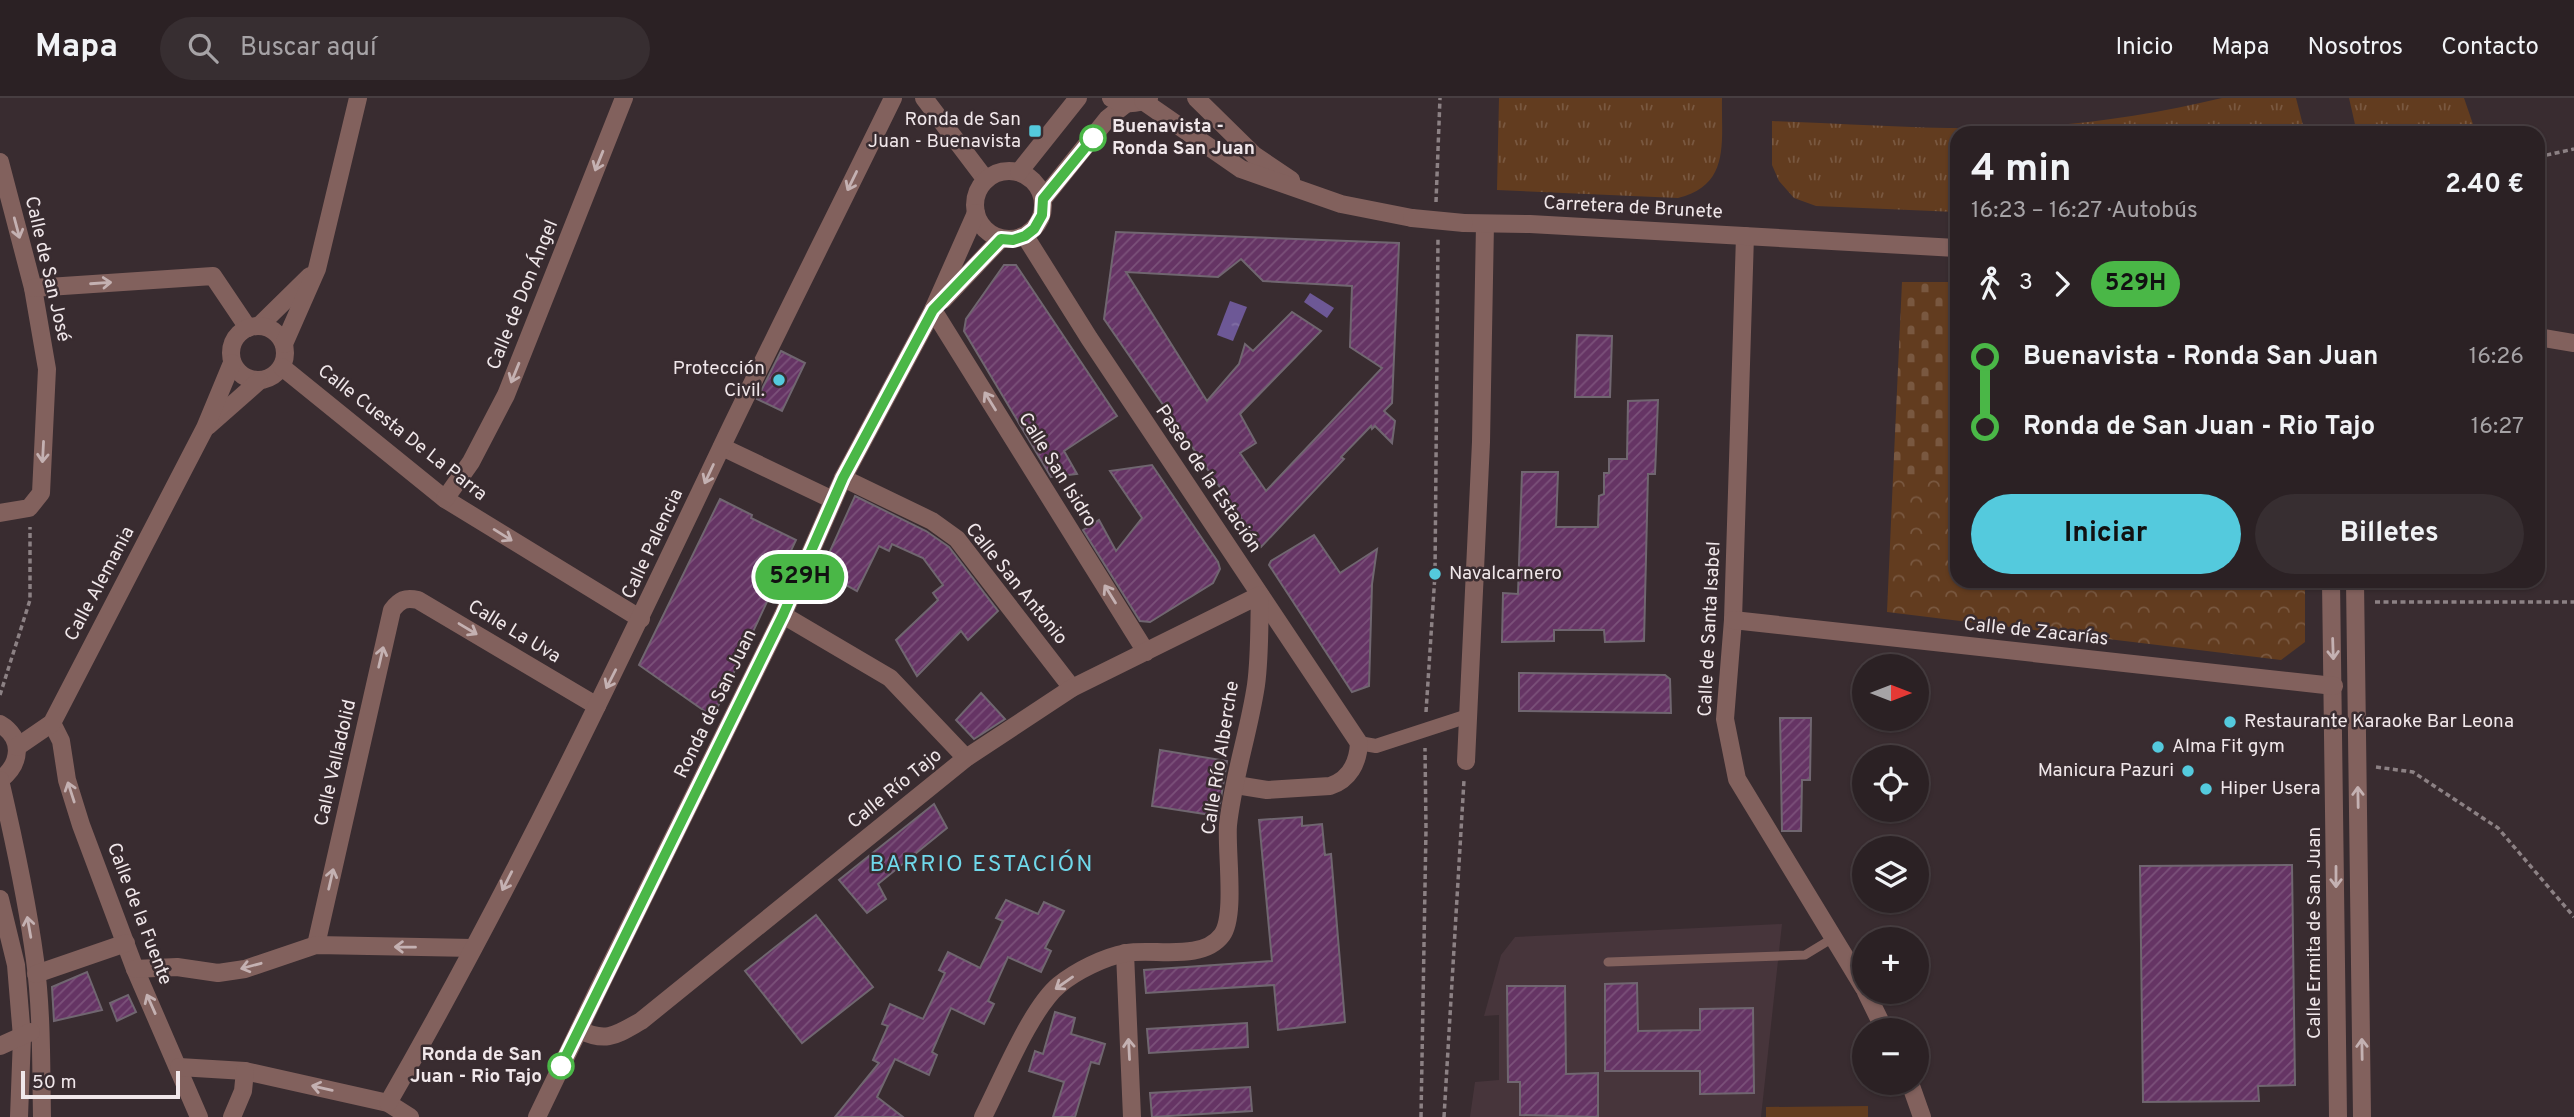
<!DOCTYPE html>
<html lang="es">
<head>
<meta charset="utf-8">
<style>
  body { margin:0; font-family:Overpass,sans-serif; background:#372e31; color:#f1f3f6; height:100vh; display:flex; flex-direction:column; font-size:26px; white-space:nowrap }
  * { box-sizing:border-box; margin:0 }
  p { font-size:23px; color:#a6a3a6 }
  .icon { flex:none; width:38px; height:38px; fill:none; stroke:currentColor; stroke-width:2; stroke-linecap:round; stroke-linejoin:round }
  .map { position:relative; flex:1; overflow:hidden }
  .details { position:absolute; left:1950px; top:28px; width:595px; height:462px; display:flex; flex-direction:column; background:#2b2124; border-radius:21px; box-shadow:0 2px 5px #0004,0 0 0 2px #473e41 }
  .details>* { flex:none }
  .badge { padding:0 14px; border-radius:23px; font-size:24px; line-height:46px }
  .needle { width:46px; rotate:90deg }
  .fabs { position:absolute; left:1852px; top:556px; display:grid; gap:14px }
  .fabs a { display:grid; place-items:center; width:77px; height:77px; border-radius:50%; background:#2b2124; box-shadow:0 2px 5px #0004,0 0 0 2px #473e41; font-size:35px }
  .scale { position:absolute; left:21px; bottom:18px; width:159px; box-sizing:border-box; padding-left:7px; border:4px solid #f0e7ea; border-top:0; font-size:19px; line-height:24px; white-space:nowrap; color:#f0e7ea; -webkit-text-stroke:5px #392c30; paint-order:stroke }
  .map>.badge { position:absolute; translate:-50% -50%; box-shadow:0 0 0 4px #fff }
  .legs { display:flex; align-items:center; gap:10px; height:77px; padding:0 21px; font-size:23px }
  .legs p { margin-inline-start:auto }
  .overview { display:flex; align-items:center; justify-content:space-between; height:119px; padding:0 21px }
  h1 { font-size:38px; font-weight:700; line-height:52px }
  .button { display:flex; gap:14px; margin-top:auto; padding:14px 21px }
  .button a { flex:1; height:80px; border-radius:42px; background:#54cadd; color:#111; font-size:28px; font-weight:700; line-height:80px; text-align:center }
  .button a+a { background:#372e31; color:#f1f3f6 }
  ul { padding:0 21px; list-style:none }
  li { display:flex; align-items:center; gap:24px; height:70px; font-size:26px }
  li i { display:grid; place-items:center; width:10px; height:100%; margin:0 9px; background:currentColor }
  li i::after { content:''; width:18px; height:18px; margin:-9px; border:5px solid; border-radius:50%; background:#2b2124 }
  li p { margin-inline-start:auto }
  li:first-child i { background:linear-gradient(#0000 50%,currentColor 0) }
  li:last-child i { background:linear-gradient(currentColor 50%,#0000 0) }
  header { display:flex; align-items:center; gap:42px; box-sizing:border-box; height:98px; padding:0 35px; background:#2b2124; border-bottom:2px solid #473e41 }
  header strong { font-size:33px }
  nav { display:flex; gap:38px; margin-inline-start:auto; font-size:24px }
  .search { width:490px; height:63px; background:#372e31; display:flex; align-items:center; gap:18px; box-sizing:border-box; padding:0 24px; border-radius:38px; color:#a6a3a6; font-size:26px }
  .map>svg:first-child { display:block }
</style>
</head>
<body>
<header>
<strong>Mapa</strong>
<div class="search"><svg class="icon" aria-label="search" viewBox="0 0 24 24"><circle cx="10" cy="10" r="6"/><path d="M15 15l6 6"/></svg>Buscar aquí</div>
<nav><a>Inicio</a><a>Mapa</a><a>Nosotros</a><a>Contacto</a></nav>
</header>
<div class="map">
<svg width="2574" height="1019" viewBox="0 0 2574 1019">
  <defs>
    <pattern id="grass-tufts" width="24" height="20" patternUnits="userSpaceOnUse" patternTransform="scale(1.75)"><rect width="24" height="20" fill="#623c1f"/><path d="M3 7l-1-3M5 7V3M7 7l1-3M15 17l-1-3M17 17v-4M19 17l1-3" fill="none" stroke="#795840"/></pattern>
    <pattern id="cemetery-stones" width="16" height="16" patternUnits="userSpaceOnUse" patternTransform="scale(1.75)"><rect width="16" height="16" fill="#623c1f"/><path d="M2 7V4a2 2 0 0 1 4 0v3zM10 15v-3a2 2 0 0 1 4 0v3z" fill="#795840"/></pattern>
    <pattern id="park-crowns" width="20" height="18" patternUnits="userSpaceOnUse" patternTransform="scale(1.75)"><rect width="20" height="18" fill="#623c1f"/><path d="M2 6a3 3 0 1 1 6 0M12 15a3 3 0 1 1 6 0" fill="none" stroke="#795840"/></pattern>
    <pattern id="water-ripples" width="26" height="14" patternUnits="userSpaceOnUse" patternTransform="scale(1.75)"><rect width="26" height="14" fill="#6d5896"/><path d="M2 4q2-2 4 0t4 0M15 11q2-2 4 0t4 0" fill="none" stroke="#8270a5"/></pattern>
    <pattern id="building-hatch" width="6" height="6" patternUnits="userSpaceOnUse" patternTransform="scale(1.75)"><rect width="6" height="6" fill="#653464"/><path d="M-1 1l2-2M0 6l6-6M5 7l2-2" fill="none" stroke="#7b517a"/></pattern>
  </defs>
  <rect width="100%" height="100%" fill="#392c30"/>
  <polygon fill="#47353b" points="1782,826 1761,1019 1470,1019 1475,984 1499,982 1499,917 1484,918 1501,857 1515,839"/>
  <g fill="url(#grass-tufts)">
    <path d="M 1499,0 L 1722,0 C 1721,44 1731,87 1678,100 L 1497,92 Z"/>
    <path d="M 2222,0 L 2296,0 L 2305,35 L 1956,35 L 1956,114 L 1816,108 L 1794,100 L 1779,83 L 1772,67 L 1772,23 C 1862,26 1953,34 2043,28 C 2104,24 2163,14 2222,0 Z"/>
    <polygon points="2349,0 2464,0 2476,35 2357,35"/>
  </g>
  <polygon fill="url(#cemetery-stones)" points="1902,184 1956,184 1956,379 1893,379"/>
  <polygon fill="url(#park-crowns)" points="1893,379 1956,379 1956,483 2305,483 2305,544 2281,562 1887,514"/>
  <polygon fill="#623c1f" points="1868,1008 1868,1019 1766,1019 1766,1009"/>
  <g fill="url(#water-ripples)">
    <polygon points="1310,195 1334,210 1327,220 1304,204"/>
    <polygon points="1230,203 1247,209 1233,243 1217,237"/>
  </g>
  <g fill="url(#building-hatch)" stroke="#706670" stroke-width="2" fill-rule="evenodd">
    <path d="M 1116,134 L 1399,145 L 1392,305 L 1384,313 L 1395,323 L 1392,345 L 1375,328 L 1372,331 L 1371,328 L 1341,359 L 1344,361 L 1261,449 L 1104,221 ZM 1241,161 L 1263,183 L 1352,188 L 1350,249 L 1382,270 L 1266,393 L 1240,355 L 1256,345 L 1240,316 L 1321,233 L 1292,214 L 1253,253 L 1245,246 L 1239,266 L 1207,303 L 1126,174 L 1218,179 Z"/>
    <polygon points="1004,167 1016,167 1117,318 1064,353 1077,376 1051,379 964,233 966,221"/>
    <polygon points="1577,237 1612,238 1610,299 1575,299"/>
    <polygon points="781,253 805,265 782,313 757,301"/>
    <polygon points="1658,302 1655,376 1648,376 1644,543 1605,544 1604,532 1554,532 1554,543 1502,544 1503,495 1518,496 1522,374 1558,374 1556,429 1598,429 1599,398 1604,396 1604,375 1609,375 1609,361 1627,361 1628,303"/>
    <polygon points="1152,367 1218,464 1220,471 1213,485 1150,524 1140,523 1083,432 1099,422 1116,453 1142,420 1110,373"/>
    <polygon points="855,398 926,433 949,449 998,513 968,542 961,533 917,578 896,542 938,502 933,495 943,487 923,460 892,446 889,453 879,448 857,493 821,473"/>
    <polygon points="720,401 752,417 751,420 796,442 713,619 639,567"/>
    <polygon points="1314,437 1340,475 1377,451 1372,486 1369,588 1352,594 1269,467 1271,463"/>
    <polygon points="1519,575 1665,577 1670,581 1671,615 1519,613"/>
    <polygon points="981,595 1005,621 974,641 956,622"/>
    <polygon points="1780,620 1811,620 1810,682 1802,682 1801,733 1782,733"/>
    <polygon points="1160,652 1227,663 1218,718 1152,708"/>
    <polygon points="934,706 947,730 878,786 886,801 867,815 839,782"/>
    <polygon points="1302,719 1302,728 1322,726 1325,757 1331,756 1345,924 1278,932 1274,887 1146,895 1144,872 1272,863 1259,722"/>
    <polygon points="2292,767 2295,987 2258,988 2259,1003 2143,1004 2140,768"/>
    <polygon points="1006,802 1038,816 1044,804 1064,813 1045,850 1051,853 1041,874 1008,859 988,903 994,906 984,926 951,910 932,954 937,957 929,977 895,961 877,999 903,1019 835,1019 879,965 873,962 888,928 882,926 890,906 923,921 945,875 939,872 948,854 980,870 1003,823 996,820"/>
    <polygon points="816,817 873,889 802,945 745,873"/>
    <polygon points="87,874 102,912 54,923 52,889"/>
    <polygon points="1637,885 1638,933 1700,932 1700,911 1753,910 1754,995 1700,996 1700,973 1605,973 1605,886"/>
    <polygon points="1507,888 1565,888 1566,976 1598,975 1598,1019 1520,1017 1520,984 1508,984"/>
    <polygon points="128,897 136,914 117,923 110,905"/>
    <polygon points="1055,914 1075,920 1071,936 1105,946 1099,966 1091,964 1075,1019 1053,1019 1064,984 1029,973 1035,953 1043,956"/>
    <polygon points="1247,925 1248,949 1149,955 1147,931"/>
    <polygon points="1250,989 1252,1013 1152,1019 1150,995"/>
  </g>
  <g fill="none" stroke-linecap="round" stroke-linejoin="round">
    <g stroke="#8c8184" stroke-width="3.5" stroke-dasharray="5 3.5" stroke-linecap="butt">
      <polyline points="2538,59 2574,51"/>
      <polyline points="1436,104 1440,0"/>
      <polyline points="2375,504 2574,504"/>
      <polyline points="0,597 30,502 30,429"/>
      <polyline points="1426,614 1435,476 1438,140"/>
      <polyline points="2376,669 2413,674 2498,730 2574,819"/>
      <polyline points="1421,1019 1426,731 1425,650"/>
      <polyline points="1444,1019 1464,682"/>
    </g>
    <polyline stroke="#82615d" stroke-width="9" points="1608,864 1805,857 1833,840"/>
    <polyline stroke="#82615d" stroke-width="14" points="1359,645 1376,648 1468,618"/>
    <g stroke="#82615d" stroke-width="18">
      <polyline points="924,0 986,82"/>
      <polyline points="0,64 33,190 47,271 41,395 29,410 0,415"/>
      <circle cx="1009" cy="107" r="34"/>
      <polyline points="1019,74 1078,0"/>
      <polyline points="1043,101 1108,20 1126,6"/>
      <path d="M 1025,138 L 1089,240 L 1359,645 C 1358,665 1349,682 1330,688 L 1267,692 L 1236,687"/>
      <polyline points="1745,138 1733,522 1725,621 1737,681 1864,890"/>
      <polyline points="33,190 213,178 248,230"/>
      <polyline points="943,202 1001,141"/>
      <polyline points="933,212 1146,554"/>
      <polyline points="259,228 310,178"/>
      <circle cx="258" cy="255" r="27"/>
      <polyline points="284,246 317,171 358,0"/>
      <polyline points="282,269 445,401 641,521"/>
      <polyline points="208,328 259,283"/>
      <polyline points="722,349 833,402"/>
      <polyline points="843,380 932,423 957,441 1072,590"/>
      <polyline points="445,401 471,364 506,297 624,0"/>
      <polyline points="2331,483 2338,1019"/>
      <polyline points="2355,483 2362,1019"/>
      <polyline points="783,517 890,580 966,660"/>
      <polyline points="1733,522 2334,588"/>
      <polyline points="52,625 61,643 67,682 81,727 135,871 199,1019"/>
      <path d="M 0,626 C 24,640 21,666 0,682"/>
      <polyline points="17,649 52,625 205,330 232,265"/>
      <polyline points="1466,663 1481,344 1485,126"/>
      <path d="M 0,682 C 14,742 27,802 35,862 C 42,914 41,967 42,1019"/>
      <polyline points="0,801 16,867 22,939 19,1019"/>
      <path d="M 316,847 L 392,512 C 400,502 405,499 418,502 L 597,608"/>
      <polyline points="1125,855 1132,1019"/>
      <polyline points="135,871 177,869 218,875 245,871 316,847 473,850"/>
      <polyline points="36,876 126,845"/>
      <polyline points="1866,894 1885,933"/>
      <path d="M 579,932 C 607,945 616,937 641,923 L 966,660 L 1072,590 L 1260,497 C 1259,527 1260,558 1256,587 C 1249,634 1233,680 1228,727 C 1226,753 1236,818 1222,837 C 1202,864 1154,850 1126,855 C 1104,859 1076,873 1059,887 C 1031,910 1001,984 983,1019"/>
      <polyline points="0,948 31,934"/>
      <polyline points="179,969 245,973 388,1005 410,1019"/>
      <polyline points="1910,985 1922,1019"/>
      <path d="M 388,1005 C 510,793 616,571 721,350 C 777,233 836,117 893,0"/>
      <polyline points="232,1019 243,993 245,973"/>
      <polyline points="537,1019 598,892 783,517 843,380 933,212 976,115"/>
    </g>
    <g stroke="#82615d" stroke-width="18">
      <path d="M 1111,0 C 1124,7 1136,7 1149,0"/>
      <polyline points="1196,0 1254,57 1291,82"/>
      <polyline points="1143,3 1241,71 1341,106 1412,120"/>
      <polyline points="1464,125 1530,126 1956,150"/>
      <polyline points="2538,239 2574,245"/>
    </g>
    <polyline stroke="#82615d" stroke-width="18" points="1412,120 1464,125"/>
  </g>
  <defs><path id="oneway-shaft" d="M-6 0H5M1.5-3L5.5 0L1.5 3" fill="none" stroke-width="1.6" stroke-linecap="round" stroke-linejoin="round" transform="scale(1.75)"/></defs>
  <g stroke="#c4b1b2">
    <use href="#oneway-shaft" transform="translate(599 63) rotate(112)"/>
    <use href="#oneway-shaft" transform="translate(852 83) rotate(116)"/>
    <use href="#oneway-shaft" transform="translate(17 130) rotate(75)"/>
    <use href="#oneway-shaft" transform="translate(101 185) rotate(-4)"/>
    <use href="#oneway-shaft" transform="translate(515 275) rotate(112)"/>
    <use href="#oneway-shaft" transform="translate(990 303) rotate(-122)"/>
    <use href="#oneway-shaft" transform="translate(43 354) rotate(93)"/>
    <use href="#oneway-shaft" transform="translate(709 376) rotate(115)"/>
    <use href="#oneway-shaft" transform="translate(503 437) rotate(32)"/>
    <use href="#oneway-shaft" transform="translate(1110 496) rotate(-122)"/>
    <use href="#oneway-shaft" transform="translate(468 531) rotate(31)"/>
    <use href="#oneway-shaft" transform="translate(2333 551) rotate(88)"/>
    <use href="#oneway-shaft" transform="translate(381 559) rotate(-77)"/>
    <use href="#oneway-shaft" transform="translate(611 581) rotate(117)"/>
    <use href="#oneway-shaft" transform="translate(71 694) rotate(-108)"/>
    <use href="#oneway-shaft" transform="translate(2358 699) rotate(-91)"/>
    <use href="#oneway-shaft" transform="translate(2336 779) rotate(90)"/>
    <use href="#oneway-shaft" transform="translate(331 781) rotate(-77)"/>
    <use href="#oneway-shaft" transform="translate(507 783) rotate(117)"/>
    <use href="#oneway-shaft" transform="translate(29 829) rotate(-100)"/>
    <use href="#oneway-shaft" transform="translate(405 849) rotate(-179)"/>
    <use href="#oneway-shaft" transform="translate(251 868) rotate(165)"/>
    <use href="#oneway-shaft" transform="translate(1064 885) rotate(145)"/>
    <use href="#oneway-shaft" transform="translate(151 906) rotate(-114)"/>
    <use href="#oneway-shaft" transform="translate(1129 951) rotate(-93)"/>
    <use href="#oneway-shaft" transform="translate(2362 951) rotate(-91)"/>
    <use href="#oneway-shaft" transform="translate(322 990) rotate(-167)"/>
  </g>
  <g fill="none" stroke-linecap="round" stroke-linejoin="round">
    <defs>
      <polyline id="line-1" points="561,968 783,517 843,380 933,212 1001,141 1013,142 1025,138 1034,131 1042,117 1043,101 1093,40"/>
    </defs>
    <use href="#line-1" stroke="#fff" stroke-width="16"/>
    <use href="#line-1" stroke="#4ab747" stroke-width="10"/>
  </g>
  <g fill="#54cadd" stroke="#392c30" stroke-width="2.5">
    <rect x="1028" y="26" width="14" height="14" rx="3.5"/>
    <circle cx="779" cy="282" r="7"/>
    <circle cx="1435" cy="476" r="7"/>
    <circle cx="2230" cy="624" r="7"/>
    <circle cx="2158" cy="649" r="7"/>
    <circle cx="2188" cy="673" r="7"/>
    <circle cx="2206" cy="691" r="7"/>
  </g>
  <g fill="#fff" stroke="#4ab747" stroke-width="3.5">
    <circle cx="1093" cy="40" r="12"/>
    <circle cx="561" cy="968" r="12"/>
  </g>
  <g text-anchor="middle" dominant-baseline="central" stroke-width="5" stroke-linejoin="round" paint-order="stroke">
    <g font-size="19" fill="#f0e7ea" stroke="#392c30" text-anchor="start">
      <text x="1021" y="22" text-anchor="end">Ronda de San<tspan x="1021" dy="22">Juan - Buenavista</tspan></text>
      <text x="765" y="271" text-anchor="end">Protección<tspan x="765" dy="22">Civil.</tspan></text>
      <text x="1449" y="476">Navalcarnero</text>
      <text x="2244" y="624">Restaurante Karaoke Bar Leona</text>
      <text x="2172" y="649">Alma Fit gym</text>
      <text x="2174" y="673" text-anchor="end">Manicura Pazuri</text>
      <text x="2220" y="691">Hiper Usera</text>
    </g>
    <g font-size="19" font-weight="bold" fill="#f0e7ea" stroke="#392c30" text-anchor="start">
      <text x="1112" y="29">Buenavista -<tspan x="1112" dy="22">Ronda San Juan</tspan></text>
      <text x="542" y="957" text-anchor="end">Ronda de San<tspan x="542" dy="22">Juan - Rio Tajo</tspan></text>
    </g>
    <g font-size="19" fill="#f0e7ea" stroke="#392c30">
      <text transform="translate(1633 110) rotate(3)">Carretera de Brunete</text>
      <text transform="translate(47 171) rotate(77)">Calle de San José</text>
      <text transform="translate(523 197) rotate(-68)">Calle de Don Ángel</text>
      <text transform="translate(402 335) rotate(38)">Calle Cuesta De La Parra</text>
      <text transform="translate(1057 372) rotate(58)">Calle San Isidro</text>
      <text transform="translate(1208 381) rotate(56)">Paseo de la Estación</text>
      <text transform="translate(653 446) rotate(-65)">Calle Palencia</text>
      <text transform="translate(100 486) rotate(-62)">Calle Alemania</text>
      <text transform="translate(1016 486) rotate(51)">Calle San Antonio</text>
      <text transform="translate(1710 531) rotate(-87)">Calle de Santa Isabel</text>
      <text transform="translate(514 534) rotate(31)">Calle La Uva</text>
      <text transform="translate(2036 534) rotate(6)">Calle de Zacarías</text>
      <text transform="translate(716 606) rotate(-64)">Ronda de San Juan</text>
      <text transform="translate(1221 660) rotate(-81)">Calle Río Alberche</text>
      <text transform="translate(336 665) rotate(-77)">Calle Valladolid</text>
      <text transform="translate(895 691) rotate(-39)">Calle Río Tajo</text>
      <text transform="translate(139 816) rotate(69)">Calle de la Fuente</text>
      <text transform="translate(2315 835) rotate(-90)">Calle Ermita de San Juan</text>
    </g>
    <g font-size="23" letter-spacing="2" fill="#6fd8ea" stroke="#392c30">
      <text x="982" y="767">BARRIO ESTACIÓN</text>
    </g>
  </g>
</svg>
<div class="fabs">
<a><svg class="needle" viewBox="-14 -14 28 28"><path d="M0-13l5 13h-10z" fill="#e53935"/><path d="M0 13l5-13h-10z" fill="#a6a3a6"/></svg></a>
<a><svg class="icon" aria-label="locate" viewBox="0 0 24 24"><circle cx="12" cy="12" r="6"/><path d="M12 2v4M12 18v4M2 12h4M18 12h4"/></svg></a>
<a><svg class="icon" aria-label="layers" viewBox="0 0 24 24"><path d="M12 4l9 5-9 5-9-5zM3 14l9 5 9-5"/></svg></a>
<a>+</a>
<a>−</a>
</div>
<div class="scale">50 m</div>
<b class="badge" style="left:800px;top:479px;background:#4ab747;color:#111">529H</b>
<section class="details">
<div class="overview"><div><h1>4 min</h1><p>16:23 – 16:27 · Autobús</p></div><b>2.40 €</b></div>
<div class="legs"><svg class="icon" aria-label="walk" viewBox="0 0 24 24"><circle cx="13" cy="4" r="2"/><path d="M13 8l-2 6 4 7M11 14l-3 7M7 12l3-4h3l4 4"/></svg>3<svg class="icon" aria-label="forward" viewBox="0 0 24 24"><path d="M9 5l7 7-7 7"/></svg><b class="badge" style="background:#4ab747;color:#111">529H</b></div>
<ul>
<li><i style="color:#4ab747"></i><b>Buenavista - Ronda San Juan</b><p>16:26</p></li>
<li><i style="color:#4ab747"></i><b>Ronda de San Juan - Rio Tajo</b><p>16:27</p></li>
</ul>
<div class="button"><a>Iniciar</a><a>Billetes</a></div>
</section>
</div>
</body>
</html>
